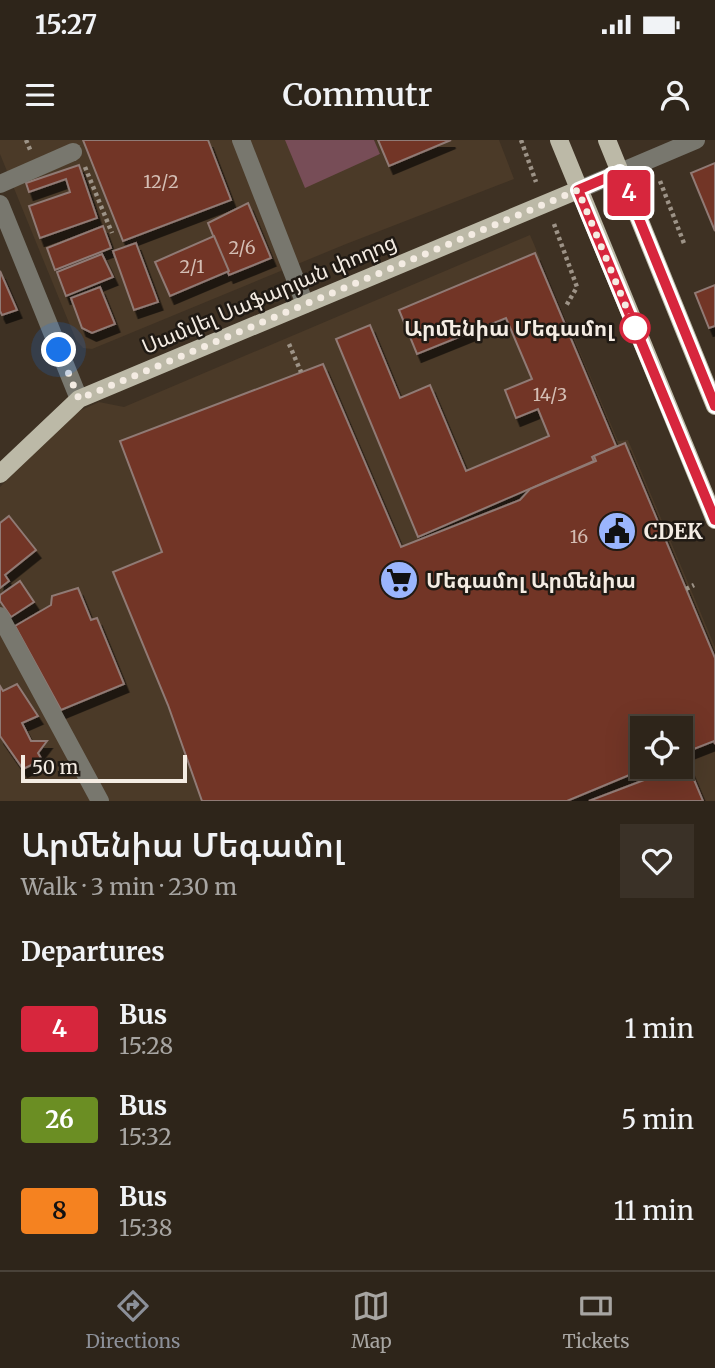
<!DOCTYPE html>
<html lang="en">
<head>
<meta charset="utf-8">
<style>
  body { margin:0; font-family:Merriweather,"Noto Sans Armenian",serif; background:#3a3127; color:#f1f3f6; height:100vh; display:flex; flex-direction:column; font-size:26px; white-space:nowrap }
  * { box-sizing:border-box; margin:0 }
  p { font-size:23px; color:#a7a5a2 }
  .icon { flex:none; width:38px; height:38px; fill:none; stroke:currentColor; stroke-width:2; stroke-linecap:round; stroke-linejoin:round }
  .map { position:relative; height:661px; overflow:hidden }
  .panel { display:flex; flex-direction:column; background:#2e251a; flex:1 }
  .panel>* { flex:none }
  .badge { padding:0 14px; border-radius:5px; font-size:24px; line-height:46px }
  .fabs { position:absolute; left:630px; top:576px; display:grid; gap:14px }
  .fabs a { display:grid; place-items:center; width:63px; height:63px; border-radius:0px; background:#2e251a; box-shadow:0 7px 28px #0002,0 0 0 2px #494239; font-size:35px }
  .scale { position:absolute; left:21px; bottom:18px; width:166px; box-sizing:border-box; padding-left:7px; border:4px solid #f4ece3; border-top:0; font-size:19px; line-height:24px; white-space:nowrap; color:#f4ece3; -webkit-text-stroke:5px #201a14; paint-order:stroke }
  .you { position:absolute; width:35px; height:35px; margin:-18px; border:5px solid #fff; border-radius:50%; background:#1a73e8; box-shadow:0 0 0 10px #1a73e833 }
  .map>.badge { position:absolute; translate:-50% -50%; box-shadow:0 0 0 4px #fff }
  h2 { padding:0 21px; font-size:26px; line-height:63px }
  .round { display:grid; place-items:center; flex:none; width:74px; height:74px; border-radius:0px; background:#3a3127 }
  .summary { display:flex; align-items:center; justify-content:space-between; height:119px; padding:0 21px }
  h1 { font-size:33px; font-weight:600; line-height:52px }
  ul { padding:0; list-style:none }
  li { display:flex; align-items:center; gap:21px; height:91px; padding:0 21px }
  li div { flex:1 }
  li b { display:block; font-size:26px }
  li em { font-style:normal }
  li .badge { min-width:77px; font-weight:700; text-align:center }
  .status { display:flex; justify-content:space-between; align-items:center; height:49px; padding:0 35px; background:#2e251a; direction:ltr }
  .status svg { height:19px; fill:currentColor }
  header { display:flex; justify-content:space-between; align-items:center; height:91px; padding:0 21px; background:#2e251a; font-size:32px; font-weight:600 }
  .dock { display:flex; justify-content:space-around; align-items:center; height:98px; border-top:2px solid #494239; background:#2e251a; font-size:19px; color:#a7a5a2 }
  .dock a { display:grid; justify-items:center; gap:4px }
  .dock .selected { color:#8c9099 }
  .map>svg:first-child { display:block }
</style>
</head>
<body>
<div class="status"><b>15:27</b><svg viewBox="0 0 49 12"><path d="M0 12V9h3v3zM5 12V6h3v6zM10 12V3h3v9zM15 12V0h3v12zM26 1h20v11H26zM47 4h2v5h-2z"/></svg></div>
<header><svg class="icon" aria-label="menu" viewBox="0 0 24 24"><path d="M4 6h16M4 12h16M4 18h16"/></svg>Commutr<svg class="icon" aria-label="person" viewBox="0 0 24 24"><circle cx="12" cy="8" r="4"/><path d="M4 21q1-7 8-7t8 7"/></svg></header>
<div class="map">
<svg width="715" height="661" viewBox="0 0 715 661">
  <defs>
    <filter id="shadow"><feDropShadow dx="4.5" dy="8" stdDeviation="0" flood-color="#0009"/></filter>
  </defs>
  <rect width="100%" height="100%" fill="#3e3123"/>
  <g fill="#4b3a28" fill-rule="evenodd">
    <polygon points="0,0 285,0 380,15 374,0 499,0 514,39 346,104 92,209 83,208 76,200 0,14"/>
    <path d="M 530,95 L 618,301 L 628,300 L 715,507 L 715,661 L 0,661 L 0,347 L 75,273 L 99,262 L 124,267 ZM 642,588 L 681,588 L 681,626 L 642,626 Z"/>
  </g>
  <polygon fill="#774d57" points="285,0 374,0 380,14 305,48"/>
  <g fill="#723425" stroke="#907a74" stroke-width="2" filter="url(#shadow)">
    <polygon points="83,0 208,0 231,60 123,101"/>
    <polygon points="378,0 451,0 389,26"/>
    <polygon points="715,23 715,91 691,33"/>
    <polygon points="79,25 97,78 40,98 29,66 70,52 66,39 29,52 26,43"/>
    <polygon points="248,63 271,118 229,135 208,83"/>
    <polygon points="103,86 111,108 55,130 47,108"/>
    <polygon points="214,96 229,131 170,156 155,122"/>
    <polygon points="136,103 158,162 134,170 113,111"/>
    <polygon points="535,113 616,306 592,317 594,321 418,397 336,199 370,185 400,258 430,245 466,331 549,296 538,269 516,278 505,250 532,239 506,178 417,214 399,170"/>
    <polygon points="102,114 113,137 66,156 57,132"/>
    <polygon points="0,131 17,170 2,175 0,171"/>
    <polygon points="715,145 715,186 709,188 695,153"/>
    <polygon points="100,147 115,184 92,193 82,188 71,158"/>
    <polygon points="323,224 401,407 520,360 530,349 596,321 594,316 625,303 715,518 715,604 714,601 681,614 681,588 642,588 642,626 651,626 567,661 202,661 168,565 113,432 162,412 120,301"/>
    <polygon points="9,376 36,410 5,435 9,441 0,448 0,383"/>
    <polygon points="20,441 34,462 11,477 0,461 0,455"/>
    <polygon points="78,448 91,480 97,478 124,544 61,570 15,486 51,465 52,456"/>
    <polygon points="17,544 38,576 22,583 31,601 47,601 38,613 42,620 23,629 0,596 0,546 3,551"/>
    <polygon points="687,623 703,661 589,661 681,626"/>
  </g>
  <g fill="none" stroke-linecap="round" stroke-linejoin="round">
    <g stroke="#9d9387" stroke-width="4.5" stroke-dasharray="3.5 3.5" stroke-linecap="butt">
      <polyline points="26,0 31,12"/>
      <polyline points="521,0 536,42"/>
      <polyline points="85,27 112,93"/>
      <polyline points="660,41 685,106"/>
      <polyline points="554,84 577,147 566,166"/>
      <polyline points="289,204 301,232"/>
      <polyline points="686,449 694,445"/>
    </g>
    <g stroke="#78776e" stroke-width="18">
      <polyline points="241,0 305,164"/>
      <polyline points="0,44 73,12"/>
      <polyline points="578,50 696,0"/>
      <polyline points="0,64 79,259"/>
      <polyline points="0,476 100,661"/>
    </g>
    <g stroke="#bcb9a7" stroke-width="18">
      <polyline points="559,0 715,380"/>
      <polyline points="607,0 715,266"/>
      <polyline points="0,334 79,259 578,50"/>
    </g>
  </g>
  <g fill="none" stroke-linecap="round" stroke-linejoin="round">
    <defs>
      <polyline id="line" points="715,266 620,32 578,50 715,380"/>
    </defs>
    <use href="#line" stroke="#fff" stroke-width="16"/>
    <use href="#line" stroke="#d7263d" stroke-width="10"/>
    <polyline stroke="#f4ece3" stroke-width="7" stroke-dasharray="0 12.6" points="59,210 79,259 578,50 636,191 635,188"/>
  </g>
  <defs>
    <symbol id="civic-disc" viewBox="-11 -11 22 22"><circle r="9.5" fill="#9ab5fd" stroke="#201a14"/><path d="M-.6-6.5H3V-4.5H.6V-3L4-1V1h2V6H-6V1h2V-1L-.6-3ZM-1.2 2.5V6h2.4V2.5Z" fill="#111"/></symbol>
    <symbol id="supermarket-disc" viewBox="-11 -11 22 22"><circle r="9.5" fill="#9ab5fd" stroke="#201a14"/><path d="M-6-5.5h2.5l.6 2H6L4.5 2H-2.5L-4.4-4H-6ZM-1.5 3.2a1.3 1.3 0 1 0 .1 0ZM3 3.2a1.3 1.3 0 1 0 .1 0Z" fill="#111"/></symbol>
  </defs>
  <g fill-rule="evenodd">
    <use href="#civic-disc" x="595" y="369" width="44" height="44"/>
    <use href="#supermarket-disc" x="377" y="418" width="44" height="44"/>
  </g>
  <circle fill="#fff" stroke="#d7263d" stroke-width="3.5" cx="635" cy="188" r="14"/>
  <g text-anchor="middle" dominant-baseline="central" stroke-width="5" stroke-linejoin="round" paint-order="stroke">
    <g font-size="18" fill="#d4beb4">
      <text x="161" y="41">12/2</text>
      <text x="242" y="107">2/6</text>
      <text x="192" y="126">2/1</text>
      <text x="550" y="254">14/3</text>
      <text x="579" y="396">16</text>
    </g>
    <g font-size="21" fill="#f4ece3" stroke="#201a14">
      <text transform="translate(269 154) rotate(-23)">Սամվել Սաֆարյան փողոց</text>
    </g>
    <g font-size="21" font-weight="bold" fill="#f4ece3" stroke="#201a14" text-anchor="end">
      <text x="614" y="188">Արմենիա Մեգամոլ</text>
    </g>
    <g font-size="21" font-weight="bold" fill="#f4ece3" stroke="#201a14" text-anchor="start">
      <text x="644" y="391">CDEK</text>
      <text x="426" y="440">Մեգամոլ Արմենիա</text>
    </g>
  </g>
</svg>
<div class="fabs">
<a><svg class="icon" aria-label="locate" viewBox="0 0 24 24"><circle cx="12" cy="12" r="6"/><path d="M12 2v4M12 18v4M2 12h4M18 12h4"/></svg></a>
</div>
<div class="scale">50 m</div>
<div class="you" style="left:59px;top:210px"></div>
<b class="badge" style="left:629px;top:53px;background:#d7263d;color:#fff">4</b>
</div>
<section class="panel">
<div class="summary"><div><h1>Արմենիա Մեգամոլ</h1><p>Walk · 3 min · 230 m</p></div><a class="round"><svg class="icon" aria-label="heart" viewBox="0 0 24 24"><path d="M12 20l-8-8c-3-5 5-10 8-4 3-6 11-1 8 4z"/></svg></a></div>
<h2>Departures</h2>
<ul>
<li><span class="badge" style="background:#d7263d;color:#fff">4</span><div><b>Bus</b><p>15:28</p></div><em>1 min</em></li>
<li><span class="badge" style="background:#6b8e23;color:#fff">26</span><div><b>Bus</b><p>15:32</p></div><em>5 min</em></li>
<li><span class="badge" style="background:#f58220;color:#111">8</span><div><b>Bus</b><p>15:38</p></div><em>11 min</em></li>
</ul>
</section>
<nav class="dock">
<a class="selected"><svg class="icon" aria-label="directions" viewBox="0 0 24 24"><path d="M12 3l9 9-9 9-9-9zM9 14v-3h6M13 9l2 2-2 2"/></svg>Directions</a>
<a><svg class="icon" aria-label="map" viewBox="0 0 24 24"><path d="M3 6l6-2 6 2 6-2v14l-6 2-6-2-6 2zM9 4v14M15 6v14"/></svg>Map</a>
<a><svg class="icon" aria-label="tickets" viewBox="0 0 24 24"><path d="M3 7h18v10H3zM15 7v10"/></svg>Tickets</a>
</nav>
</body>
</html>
